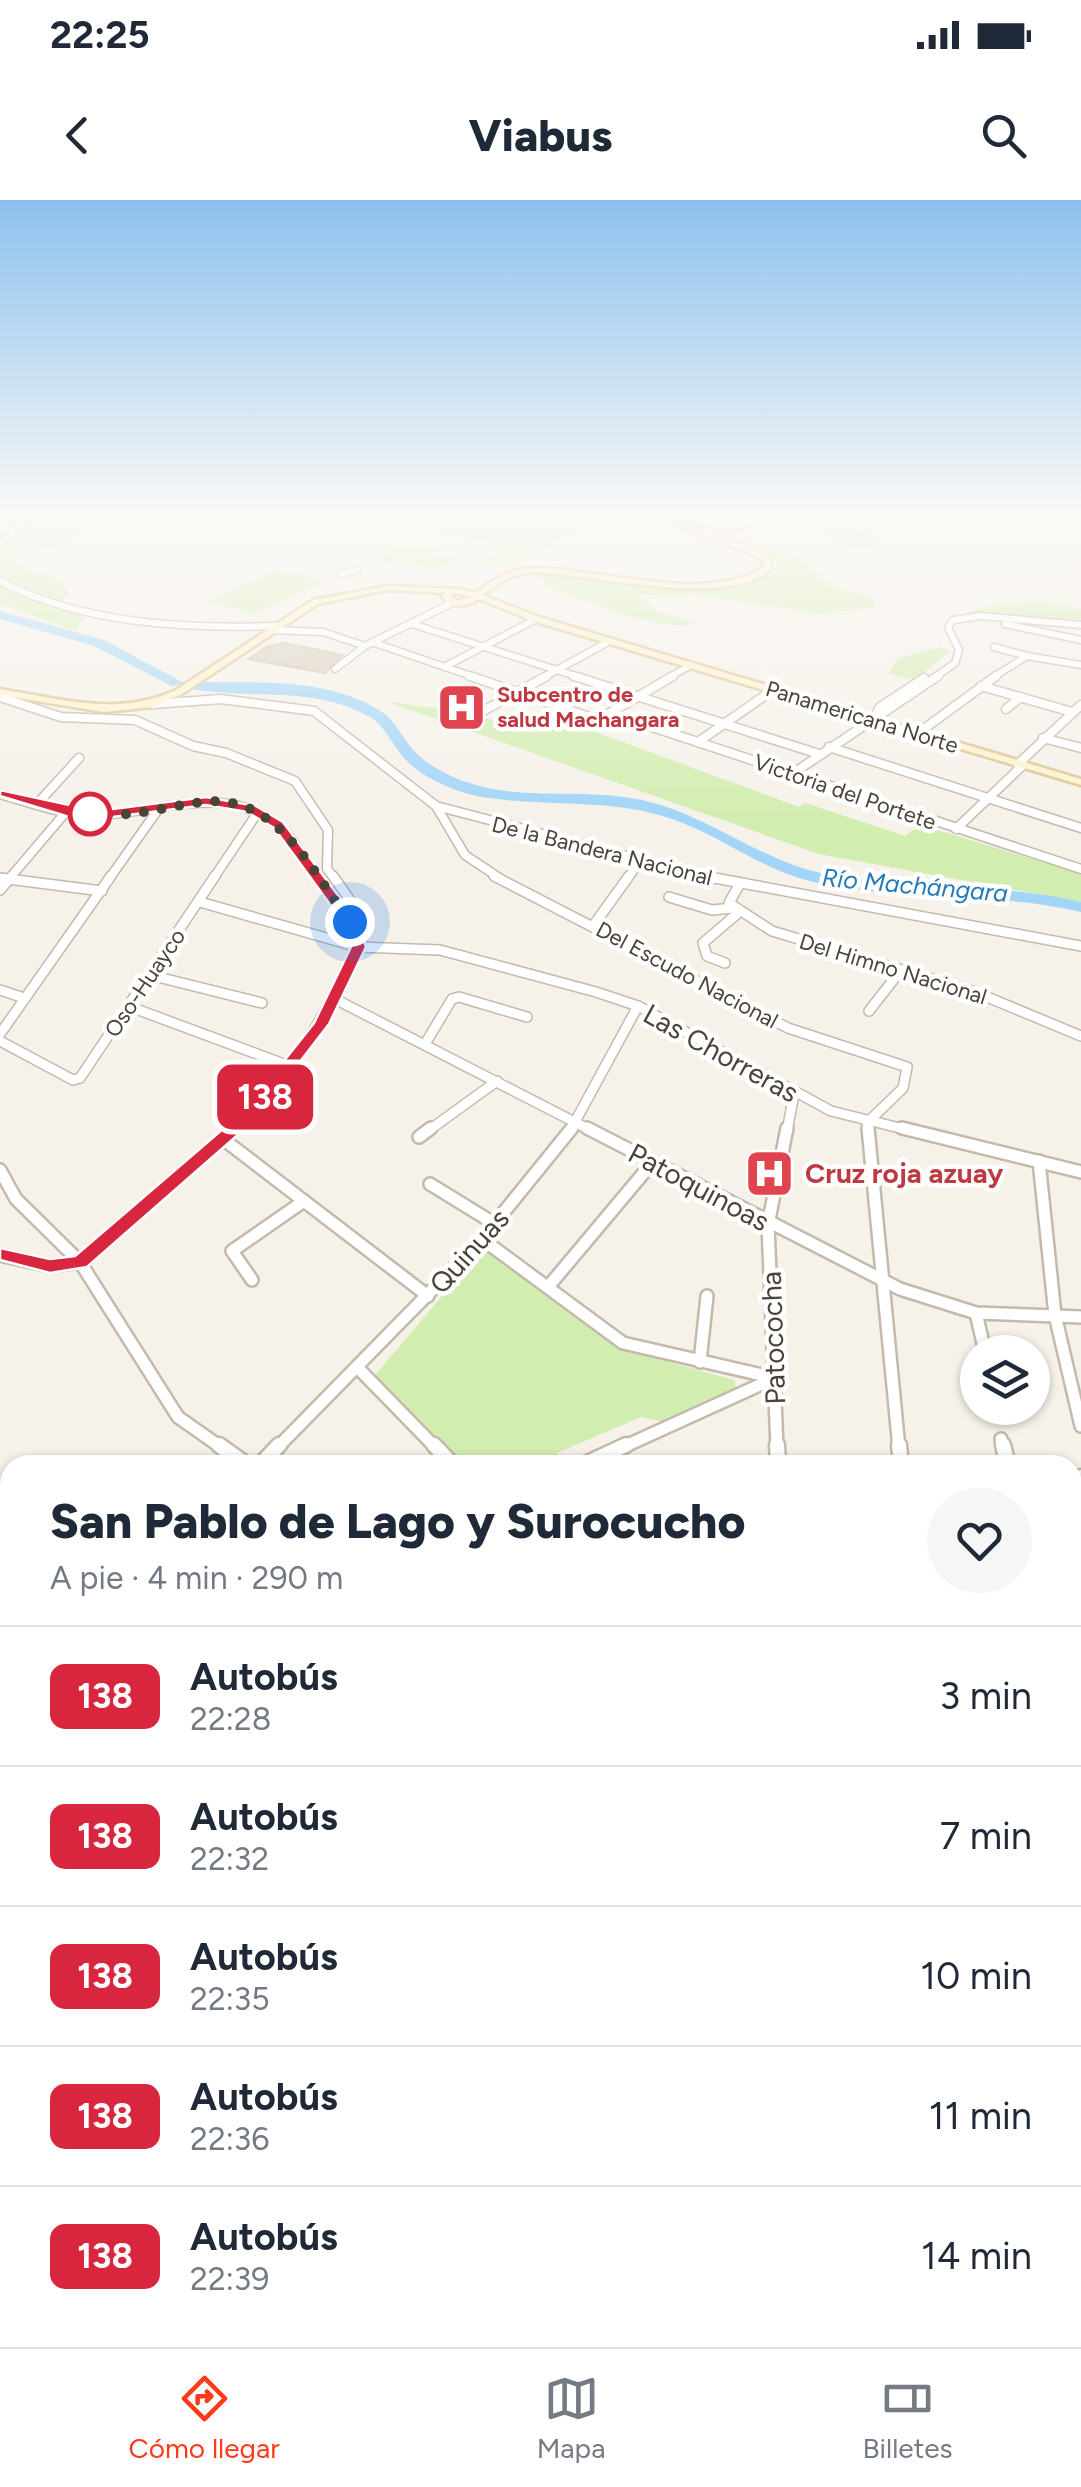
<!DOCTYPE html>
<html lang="es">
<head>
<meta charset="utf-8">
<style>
  body { margin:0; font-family:Figtree,sans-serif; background:#f6f6f7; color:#1f2937; height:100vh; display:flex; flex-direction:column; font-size:38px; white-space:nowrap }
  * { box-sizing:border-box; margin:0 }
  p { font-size:32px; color:#747a83 }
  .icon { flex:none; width:55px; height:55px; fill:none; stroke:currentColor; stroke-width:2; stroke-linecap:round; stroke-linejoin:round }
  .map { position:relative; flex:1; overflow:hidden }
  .panel { position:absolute; left:0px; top:1255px; width:1082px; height:892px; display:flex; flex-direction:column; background:#fff; border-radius:30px 30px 0 0; box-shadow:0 2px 8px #0004 }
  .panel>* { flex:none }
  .badge { padding:0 20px; border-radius:15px; font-size:35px; line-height:65px }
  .fabs { position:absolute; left:960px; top:1135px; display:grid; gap:20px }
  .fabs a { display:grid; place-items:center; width:90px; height:90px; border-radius:50%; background:#fff; box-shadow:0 2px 8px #0004; font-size:50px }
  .you { position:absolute; width:50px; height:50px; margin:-25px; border:8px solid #fff; border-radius:50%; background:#1a73e8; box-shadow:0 0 0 15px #1a73e833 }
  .map>.badge { position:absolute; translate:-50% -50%; box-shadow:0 0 0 5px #fff }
  .round { display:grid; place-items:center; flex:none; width:105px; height:105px; border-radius:52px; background:#f6f6f7 }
  .summary { display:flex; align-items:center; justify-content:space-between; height:170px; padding:0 50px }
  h1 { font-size:48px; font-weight:800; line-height:75px }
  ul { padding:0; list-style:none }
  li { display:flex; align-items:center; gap:30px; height:140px; padding:0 50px; border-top:2px solid #e0e1e3 }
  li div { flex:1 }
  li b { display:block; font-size:38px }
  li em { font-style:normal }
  li .badge { min-width:110px; font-weight:700; text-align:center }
  .status { display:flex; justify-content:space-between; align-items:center; height:70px; padding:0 50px; background:#fff; direction:ltr }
  .status svg { height:28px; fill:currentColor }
  header { display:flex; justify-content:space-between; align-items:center; height:130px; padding:0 50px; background:#fff; font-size:45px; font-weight:800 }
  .tabs { display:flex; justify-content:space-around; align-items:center; height:140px; border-top:2px solid #e0e1e3; background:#fff; font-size:28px; color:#747a83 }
  .tabs a { display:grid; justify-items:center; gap:5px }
  .tabs .active { color:#ff3a18 }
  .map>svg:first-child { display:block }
</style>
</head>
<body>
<div class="status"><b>22:25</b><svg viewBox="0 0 49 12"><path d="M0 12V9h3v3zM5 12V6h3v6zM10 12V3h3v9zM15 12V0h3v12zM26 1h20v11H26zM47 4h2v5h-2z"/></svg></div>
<header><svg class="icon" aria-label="back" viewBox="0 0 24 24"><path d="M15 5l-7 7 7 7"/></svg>Viabus<svg class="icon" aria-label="search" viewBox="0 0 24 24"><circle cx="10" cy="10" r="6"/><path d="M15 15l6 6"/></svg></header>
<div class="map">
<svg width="1081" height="2147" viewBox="0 0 1081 2147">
  <rect width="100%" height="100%" fill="#f6f2ea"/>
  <g fill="#d2edb0">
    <path d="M 14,318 L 57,318 L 79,329 C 66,347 42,351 21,354 L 13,363 L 61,380 L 70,393 L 58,406 L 85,417 L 75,431 L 0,404 L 0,331 Z"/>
    <polygon points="424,318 505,318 533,329 571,318 593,318 513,367 468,365 509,347 434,330"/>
    <path d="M 802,318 C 829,318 866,320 878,349 L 844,346 Z"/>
    <polygon points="394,344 444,350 420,353 452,358 459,351 475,353 467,362 449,360 442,369 380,364"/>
    <path d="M 770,350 C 802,352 807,368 831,384 C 843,392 859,389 874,401 L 873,408 L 819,414 L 694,394 L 677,397 L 636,394 L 660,413 L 696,422 C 678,438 571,396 545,386 L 541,379 L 525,374 L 737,385 L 775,373 L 777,360 L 764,353 Z"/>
    <polygon points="276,369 323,381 255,414 208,402"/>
    <polygon points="1042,401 1081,409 1081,423 962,415 983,407"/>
    <polygon points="941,447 950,451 915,480 888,474 899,458"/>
    <polygon points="385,501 474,514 515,528 548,509 591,524 593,531 799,607 805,603 905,636 921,625 1081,674 1081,702 819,654"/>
    <polygon points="490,1051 618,1148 734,1180 736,1187 664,1222 641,1217 557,1253 566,1265 463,1265 375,1175 477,1055"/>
    <polygon points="0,1493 10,1515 10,1638 0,1638"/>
  </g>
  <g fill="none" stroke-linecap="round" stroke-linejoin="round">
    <g fill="#a2d5f7" fill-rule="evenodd">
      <polygon points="0,318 9,318 0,323"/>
      <polygon points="0,411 104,440 184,483 172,486 94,446 0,419"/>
      <path d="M 197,482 C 257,483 329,477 382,512 C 396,521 404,541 416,553 C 431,568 455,579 476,585 C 528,600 588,588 642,600 C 707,614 760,661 825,674 C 910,690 997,682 1081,702 L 1081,712 C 994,692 905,701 818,683 C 764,672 722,636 672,619 C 610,597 541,608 477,596 C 452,591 420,576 404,558 C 393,545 384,525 370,517 C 312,485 253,500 192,489 L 190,486 Z"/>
    </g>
  </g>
  <polygon fill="#d9cebe" stroke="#d4c6b1" stroke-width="2.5" points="284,443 342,455 325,473 249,459 266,447"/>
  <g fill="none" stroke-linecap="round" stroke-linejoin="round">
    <defs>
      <g id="minor-far5">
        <polyline points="704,332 761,320"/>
        <polyline points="0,345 27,318"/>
        <polyline points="341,374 357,370"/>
        <path d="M 0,381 C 81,424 187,429 278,426"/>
        <polyline points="412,424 582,478"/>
        <polyline points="1005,424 1081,440"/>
        <polyline points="273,430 323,432 365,446"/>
        <polyline points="372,442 477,478"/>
        <polyline points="994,447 1027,456"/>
        <polyline points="444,467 536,419"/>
        <polyline points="335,469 365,446 454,402"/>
        <polyline points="542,478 610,441"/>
        <polyline points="668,478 691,465"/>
        <polyline points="934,478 955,463 959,450 948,427 953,420 981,416 1081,425"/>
        <polyline points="992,478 1027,456 1081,465"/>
      </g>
      <g id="minor-far4">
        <polyline points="470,476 598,520 673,476"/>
        <polyline points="574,476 819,554"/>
        <polyline points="981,486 1072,512"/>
        <polyline points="0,497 61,517 135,520 193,546 226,553 295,581 328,630 327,669 335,679"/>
        <polyline points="153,504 221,499 314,511 436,606 714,679"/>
        <polyline points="1006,509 1021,497"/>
        <polyline points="483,511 547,476"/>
        <polyline points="610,513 1081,669"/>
        <polyline points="875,516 880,507 924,478"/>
        <polyline points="917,534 996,476"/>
        <polyline points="1043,538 1081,548"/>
        <polyline points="698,542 773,490"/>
        <polyline points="829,547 1081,628"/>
        <polyline points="1018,564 1081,505"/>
        <polyline points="792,574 938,476"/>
        <path d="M 0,594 C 31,603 65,616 98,615 C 157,613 224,583 277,624 C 293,637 306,662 319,679"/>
        <polyline points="37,604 79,558"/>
        <polyline points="436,606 465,655 501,679"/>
        <polyline points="956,629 1023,565"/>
        <polyline points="0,678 6,679"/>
        <polyline points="9,679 66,612"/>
        <polyline points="109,679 157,611"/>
        <polyline points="213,679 258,612"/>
        <polyline points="627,679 641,660"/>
      </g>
      <g id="minor-far3">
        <polyline points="333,676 368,726 358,747"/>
        <polyline points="494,676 788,828 907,867 903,888 867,923 868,931"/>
        <polyline points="704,676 1081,746"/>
        <polyline points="0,678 102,691"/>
        <polyline points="739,685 729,703 772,731 975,792 1081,836"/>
        <polyline points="0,690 12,676"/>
        <polyline points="669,697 712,710 733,708"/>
        <polyline points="200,702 358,747 440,750 596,792 638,806 831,911 912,931"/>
        <polyline points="593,726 629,676"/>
        <polyline points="725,763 707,756 703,743 738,713"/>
        <polyline points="150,775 262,803"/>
        <polyline points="0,790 24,798"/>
        <polyline points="335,799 592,931"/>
        <polyline points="128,806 292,867"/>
        <polyline points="869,811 901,770"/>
        <polyline points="0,834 111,676"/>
        <polyline points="0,841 73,880 80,878 215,676"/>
        <polyline points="425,844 452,799 459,797 527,817"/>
        <path d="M 232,931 C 289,881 326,814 358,747 L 350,721 L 317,676"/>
        <polyline points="428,931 497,881"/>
        <polyline points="570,931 638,806"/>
        <polyline points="787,931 794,894"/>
      </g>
      <g id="minor-far2">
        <polyline points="587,928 900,1089 976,1113 1081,1117"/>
        <polyline points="868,928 899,1248"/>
        <polyline points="902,928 1081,972"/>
        <polyline points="419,937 431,928"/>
        <polyline points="223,939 428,1096"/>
        <polyline points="1039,961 1055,1115 1081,1226"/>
        <polyline points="0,970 16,999 80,1062 178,1217 222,1248"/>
        <polyline points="430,984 495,1024"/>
        <polyline points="482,1039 623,1143 775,1178"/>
        <polyline points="0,1055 50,1066 80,1062 235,928"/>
        <polyline points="252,1080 232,1051 304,1001"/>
        <polyline points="548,1087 652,963"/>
        <polyline points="976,1113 985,1152"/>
        <polyline points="700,1162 707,1096"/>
        <polyline points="359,1169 436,1248"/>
        <polyline points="1001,1239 1003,1248"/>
        <polyline points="277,1248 482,1039 572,928"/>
        <polyline points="621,1248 775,1178"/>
        <polyline points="777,1248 768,1025 787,928"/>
      </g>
      <g id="minor-far1">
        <polyline points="219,1245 247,1265"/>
        <polyline points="434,1245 453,1265"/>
        <polyline points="777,1245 778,1265"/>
        <polyline points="899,1245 901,1265"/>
        <polyline points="1003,1245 1008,1265"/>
        <polyline points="260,1265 279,1245"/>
        <polyline points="583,1265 626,1245"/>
        <polyline points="1072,1280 1081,1277"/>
        <polyline points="1072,1435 1081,1433"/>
      </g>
      <g id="minor">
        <polyline points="0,1855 10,1852"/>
        <polyline points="0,2035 10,2031"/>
        <polyline points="1072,2059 1081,2073"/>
        <polyline points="146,2138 147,2147"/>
        <polyline points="749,2147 750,2138"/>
      </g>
      <g id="secondary">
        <path d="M 662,318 L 671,318 L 757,350 L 769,357 L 772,368 C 766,373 759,378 752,381 C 699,401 590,375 531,372 L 509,377 L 483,395 L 539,417 L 1081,579 L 1081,585 L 533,421 L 479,399 C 466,408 452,408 441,396 L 445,393 L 387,390 L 318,404 L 182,494 L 153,507 L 104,512 L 0,495 L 0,489 C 62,499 117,517 176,490 L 313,400 L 387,386 L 459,389 L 476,393 C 486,386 497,376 509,372 C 532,365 555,369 579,372 C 633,378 716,398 764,367 L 763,360 L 751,354 ZM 455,393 L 472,397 L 457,401 L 450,396 Z"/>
        <rect x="0" y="1646" width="10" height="22"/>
        <rect x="0" y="1676" width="10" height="22"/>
        <polygon points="1081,1694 1081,1717 1072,1721 1072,1698"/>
        <polygon points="1081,1732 1081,1755 1072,1759 1072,1735"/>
      </g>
      <g id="primary">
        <polygon points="0,1351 7,1353 10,1389 2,1386"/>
        <polygon points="0,1433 10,1440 10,1474 0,1466"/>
        <polygon points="0,1694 10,1696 10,1722 0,1720"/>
        <polygon points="164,2138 195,2138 197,2147 165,2147"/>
        <polygon points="218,2138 249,2138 251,2147 219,2147"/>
      </g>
    </defs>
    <use href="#minor-far5" stroke="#c3baab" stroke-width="9"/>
    <use href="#minor-far4" stroke="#c3baab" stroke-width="11"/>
    <use href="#minor-far3" stroke="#c3baab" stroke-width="12"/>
    <use href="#minor-far2" stroke="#c3baab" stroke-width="16"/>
    <use href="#minor-far1" stroke="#c3baab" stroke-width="19"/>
    <use href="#minor" stroke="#c3baab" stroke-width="22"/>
    <use href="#secondary" stroke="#dac796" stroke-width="5"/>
    <use href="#primary" stroke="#eec360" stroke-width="4"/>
    <use href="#minor-far5" stroke="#fff" stroke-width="6"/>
    <use href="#minor-far4" stroke="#fff" stroke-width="8"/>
    <use href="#minor-far3" stroke="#fff" stroke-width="9"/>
    <use href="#minor-far2" stroke="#fff" stroke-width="11"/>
    <use href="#minor-far1" stroke="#fff" stroke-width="14"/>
    <use href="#minor" stroke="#fff" stroke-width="18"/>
    <use href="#secondary" fill="#fff2cb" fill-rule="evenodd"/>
    <use href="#primary" fill="#ffe29a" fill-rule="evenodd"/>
  </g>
  <linearGradient id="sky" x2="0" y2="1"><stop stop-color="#8cc1ee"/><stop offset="0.51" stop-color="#fbf9f6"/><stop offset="1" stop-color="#fbf9f6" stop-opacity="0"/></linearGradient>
  <rect width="1081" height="618" fill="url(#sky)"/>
  <polygon fill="#d7263d" stroke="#fff" stroke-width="2.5" points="0,590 97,611 206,597 256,606 283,622 358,722 366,747 329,824 256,919 87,1067 50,1073 0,1060 0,1048 50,1059 75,1056 244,911 314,823 351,747 343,722 274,628 247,612 206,605 97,619 66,616 0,596"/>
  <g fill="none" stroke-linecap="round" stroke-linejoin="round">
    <path stroke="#4b4337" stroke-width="10" stroke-dasharray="0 18" d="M 90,614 C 129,619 166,606 204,602 C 277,593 313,673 350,722"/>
  </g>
  <defs>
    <symbol id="hospital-square" viewBox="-11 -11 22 22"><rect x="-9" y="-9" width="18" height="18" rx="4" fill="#e0444e" stroke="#fff"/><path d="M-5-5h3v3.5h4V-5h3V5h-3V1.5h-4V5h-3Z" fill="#fff"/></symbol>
  </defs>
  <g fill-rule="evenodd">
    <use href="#hospital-square" x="434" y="480" width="55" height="55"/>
    <use href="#hospital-square" x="742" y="946" width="55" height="55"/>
  </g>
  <circle fill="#fff" stroke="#d7263d" stroke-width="5" cx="90" cy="614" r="20"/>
  <g text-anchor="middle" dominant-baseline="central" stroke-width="9" stroke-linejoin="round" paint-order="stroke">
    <g font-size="22" font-weight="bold" fill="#be3a42" stroke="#fff" text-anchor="start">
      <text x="497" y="494">Subcentro de<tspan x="497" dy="25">salud Machangara</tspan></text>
    </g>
    <g font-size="22" fill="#4b4337" stroke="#fff">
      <text transform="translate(862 517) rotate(17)">Panamericana Norte</text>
      <text transform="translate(845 592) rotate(19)">Victoria del Portete</text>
      <text transform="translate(602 651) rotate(14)">De la Bandera Nacional</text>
      <text transform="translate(893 769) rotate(17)">Del Himno Nacional</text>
      <text transform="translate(687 775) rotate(28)">Del Escudo Nacional</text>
      <text transform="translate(145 783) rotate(-56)">Oso-Huayco</text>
    </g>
    <g font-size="25" font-style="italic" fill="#247ab9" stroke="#fff">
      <text transform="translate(915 685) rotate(5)">Río Machángara</text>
    </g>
    <g font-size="28" fill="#4b4337" stroke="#fff">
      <text transform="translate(721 853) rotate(29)">Las Chorreras</text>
      <text transform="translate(699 987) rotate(28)">Patoquinoas</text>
      <text transform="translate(469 1051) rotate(-48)">Quinuas</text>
      <text transform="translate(773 1138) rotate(-92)">Patococha</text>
    </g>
    <g font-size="28" font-weight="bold" fill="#be3a42" stroke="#fff" text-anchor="start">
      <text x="805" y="973">Cruz roja azuay</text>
    </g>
  </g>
</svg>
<div class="fabs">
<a><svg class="icon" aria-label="layers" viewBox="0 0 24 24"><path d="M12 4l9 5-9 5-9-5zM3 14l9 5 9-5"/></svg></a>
</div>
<div class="you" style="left:350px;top:722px"></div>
<b class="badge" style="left:265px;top:897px;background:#d7263d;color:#fff">138</b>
<section class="panel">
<div class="summary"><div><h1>San Pablo de Lago y Surocucho</h1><p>A pie · 4 min · 290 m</p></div><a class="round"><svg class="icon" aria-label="heart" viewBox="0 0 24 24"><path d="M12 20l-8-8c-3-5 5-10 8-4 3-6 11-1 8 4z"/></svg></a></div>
<ul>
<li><span class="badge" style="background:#d7263d;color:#fff">138</span><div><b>Autobús</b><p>22:28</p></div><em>3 min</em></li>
<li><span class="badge" style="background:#d7263d;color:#fff">138</span><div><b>Autobús</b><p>22:32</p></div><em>7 min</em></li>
<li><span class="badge" style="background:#d7263d;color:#fff">138</span><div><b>Autobús</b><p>22:35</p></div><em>10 min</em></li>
<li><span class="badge" style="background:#d7263d;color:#fff">138</span><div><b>Autobús</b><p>22:36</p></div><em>11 min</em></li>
<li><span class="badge" style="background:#d7263d;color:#fff">138</span><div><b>Autobús</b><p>22:39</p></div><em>14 min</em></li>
</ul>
</section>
</div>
<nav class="tabs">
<a class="active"><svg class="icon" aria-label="directions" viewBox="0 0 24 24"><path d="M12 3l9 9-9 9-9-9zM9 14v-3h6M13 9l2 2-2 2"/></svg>Cómo llegar</a>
<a><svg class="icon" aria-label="map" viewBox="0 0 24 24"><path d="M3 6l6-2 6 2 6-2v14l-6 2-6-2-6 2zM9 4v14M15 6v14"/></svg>Mapa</a>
<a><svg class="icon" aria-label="tickets" viewBox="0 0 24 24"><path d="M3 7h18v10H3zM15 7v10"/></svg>Billetes</a>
</nav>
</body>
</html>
